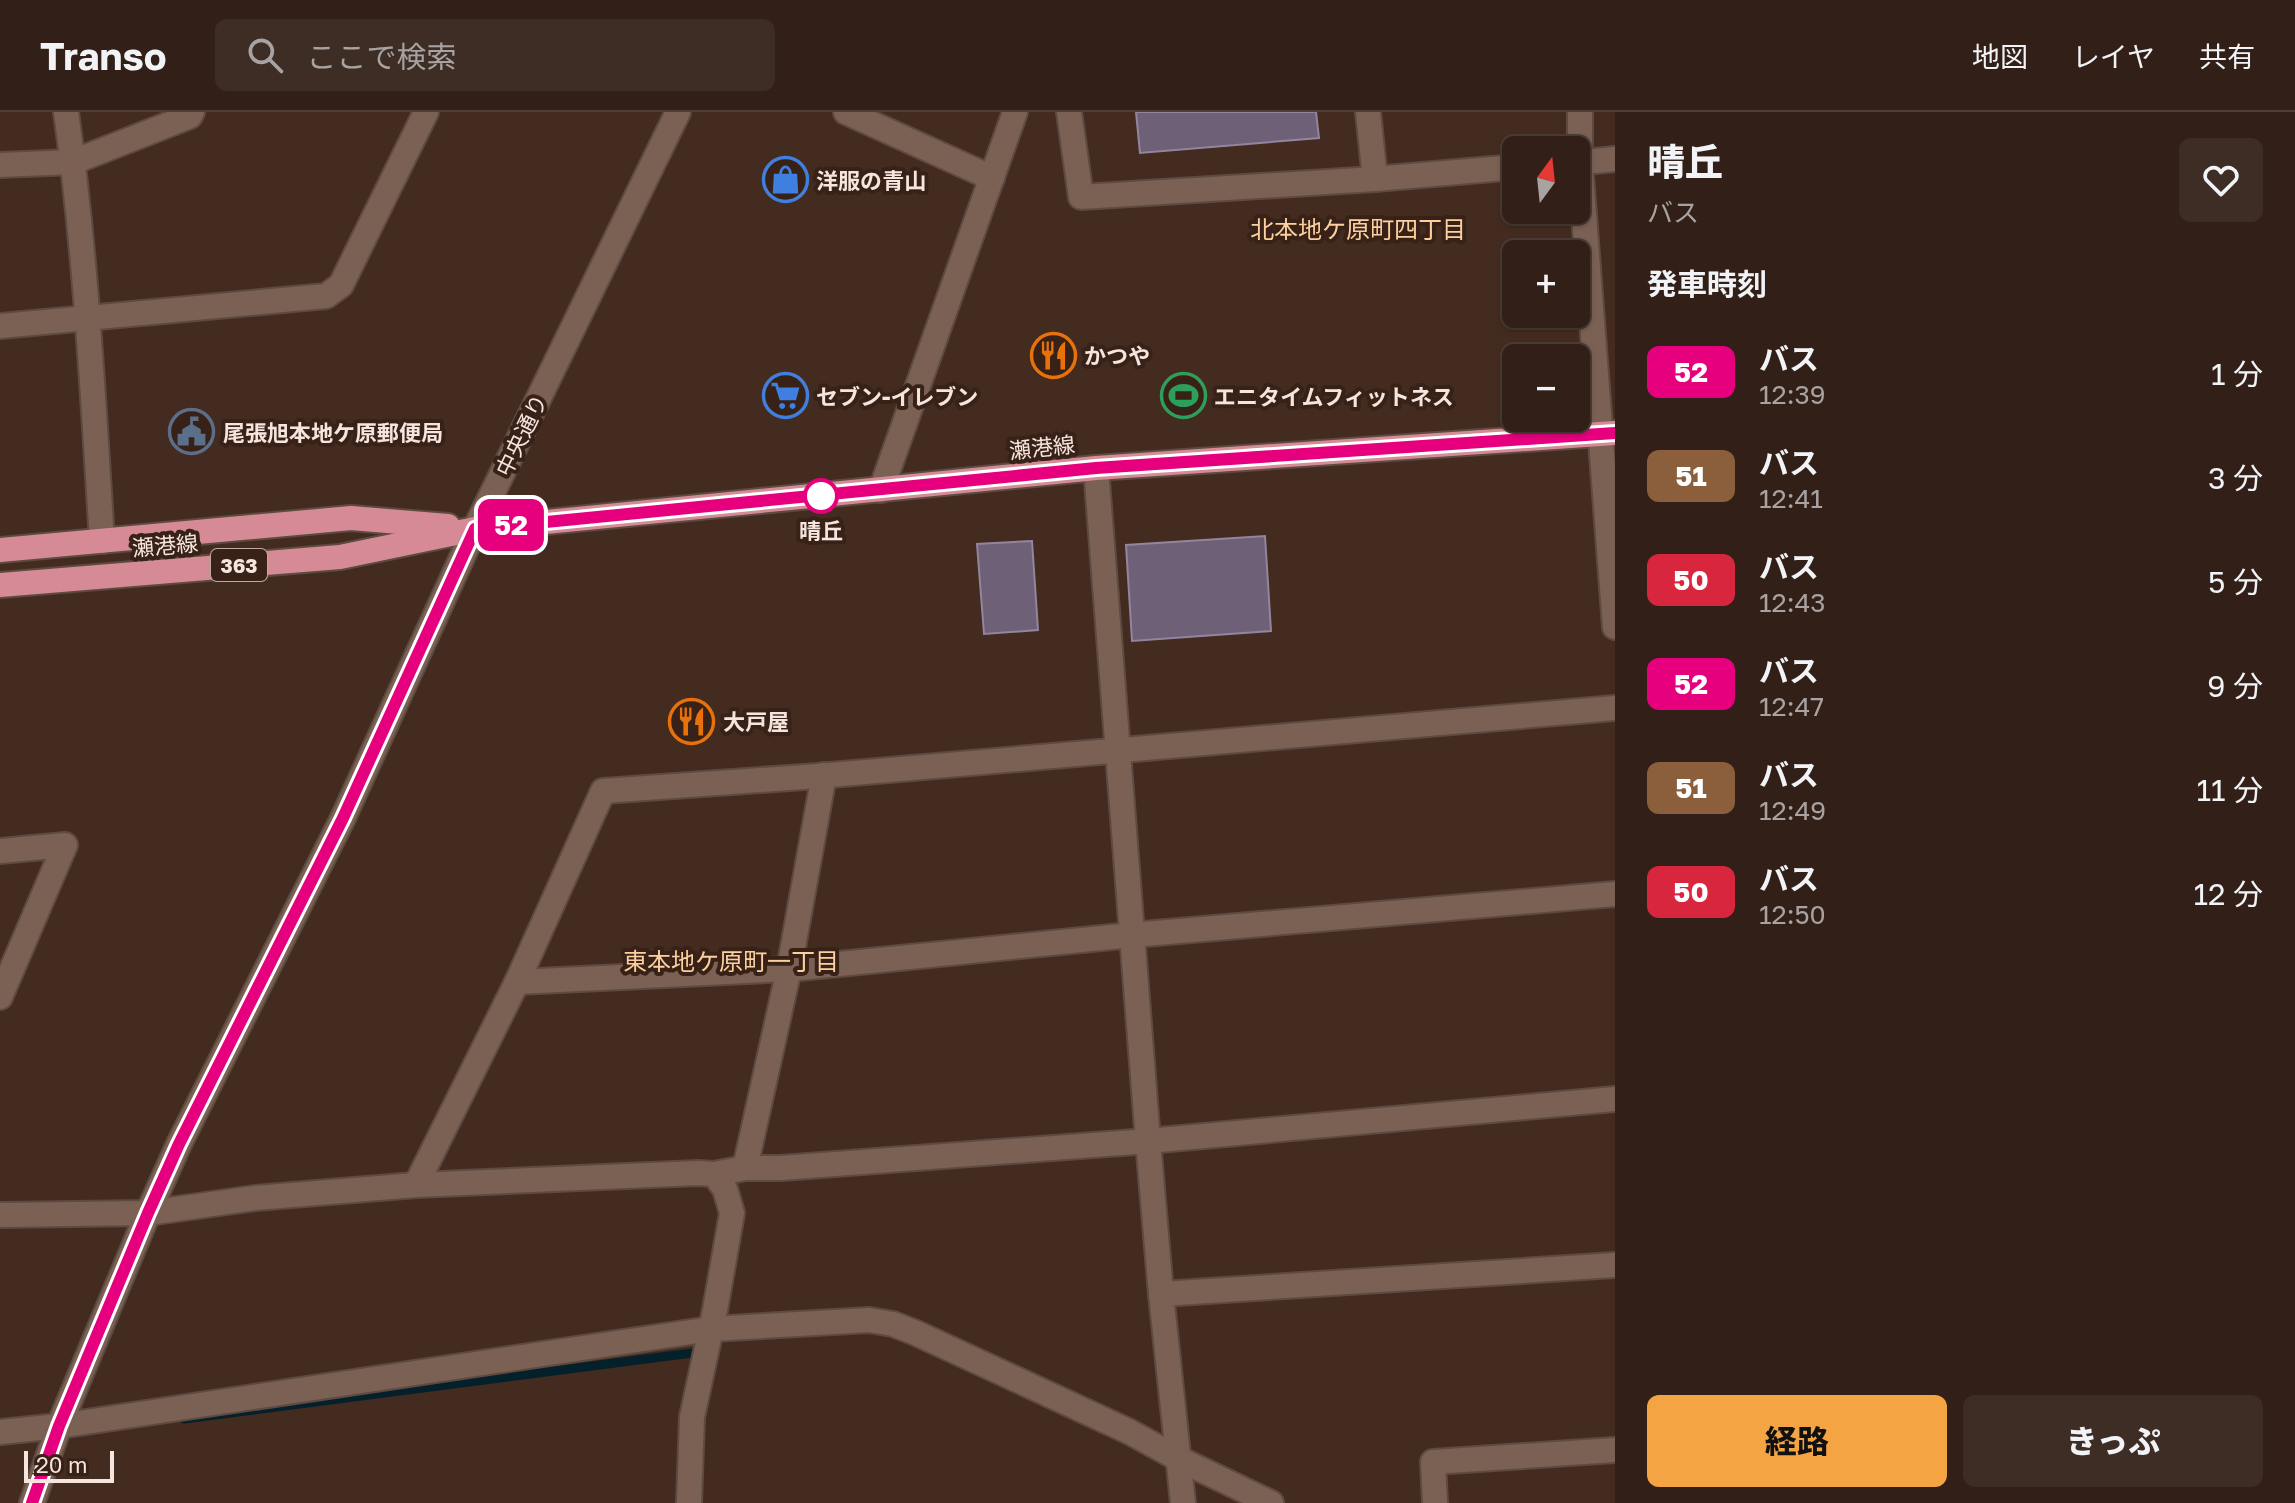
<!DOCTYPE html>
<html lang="ja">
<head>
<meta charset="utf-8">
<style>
  body { margin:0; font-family:"Golos Text","Noto Sans JP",sans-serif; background:#3d2d25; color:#f1f3f6; height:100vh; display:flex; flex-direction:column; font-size:30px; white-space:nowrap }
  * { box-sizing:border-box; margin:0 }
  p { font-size:26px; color:#a8a3a2 }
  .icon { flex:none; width:44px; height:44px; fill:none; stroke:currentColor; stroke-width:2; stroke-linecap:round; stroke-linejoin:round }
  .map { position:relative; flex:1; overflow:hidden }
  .details { display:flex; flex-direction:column; background:#322018; width:680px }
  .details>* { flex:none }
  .badge { padding:0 16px; border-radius:12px; font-size:28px; line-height:52px }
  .needle { width:52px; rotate:15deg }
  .tools { position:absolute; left:1502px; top:24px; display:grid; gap:16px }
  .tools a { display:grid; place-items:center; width:88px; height:88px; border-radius:12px; background:#322018; box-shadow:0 2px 6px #0004,0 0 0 2px #4d3e37; font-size:40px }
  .scale { position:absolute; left:24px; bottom:20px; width:90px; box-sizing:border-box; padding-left:8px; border:4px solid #f5e5de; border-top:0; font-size:22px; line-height:28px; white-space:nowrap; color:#f5e5de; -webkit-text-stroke:6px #382116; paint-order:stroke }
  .map>.badge { position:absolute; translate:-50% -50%; box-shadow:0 0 0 4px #fff }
  h2 { padding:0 32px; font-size:30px; line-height:72px }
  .round { display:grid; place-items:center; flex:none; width:84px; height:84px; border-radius:12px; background:#3d2d25 }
  .overview { display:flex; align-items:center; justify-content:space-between; height:136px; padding:0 32px }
  h1 { font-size:38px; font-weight:800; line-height:60px }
  .button { display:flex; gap:16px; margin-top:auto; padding:16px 32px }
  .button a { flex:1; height:92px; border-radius:12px; background:#f4a443; color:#111; font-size:32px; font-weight:800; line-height:92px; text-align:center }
  .button a+a { background:#3d2d25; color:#f1f3f6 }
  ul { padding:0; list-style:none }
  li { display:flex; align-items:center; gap:24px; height:104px; padding:0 32px }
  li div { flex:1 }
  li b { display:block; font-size:30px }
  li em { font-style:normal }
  li .badge { min-width:88px; font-weight:700; text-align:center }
  header { display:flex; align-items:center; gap:48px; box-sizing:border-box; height:112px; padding:0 40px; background:#322018; border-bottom:2px solid #4d3e37 }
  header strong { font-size:38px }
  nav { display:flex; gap:44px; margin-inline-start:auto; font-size:28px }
  .search { width:560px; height:72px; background:#3d2d25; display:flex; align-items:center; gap:20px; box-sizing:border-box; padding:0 28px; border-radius:12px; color:#a8a3a2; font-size:30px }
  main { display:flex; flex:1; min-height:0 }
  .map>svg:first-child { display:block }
</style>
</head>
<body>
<header>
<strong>Transo</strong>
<div class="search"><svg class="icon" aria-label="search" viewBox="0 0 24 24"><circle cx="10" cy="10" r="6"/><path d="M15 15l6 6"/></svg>ここで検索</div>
<nav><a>地図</a><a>レイヤ</a><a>共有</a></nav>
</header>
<main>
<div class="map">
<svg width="1615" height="1391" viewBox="0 0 1615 1391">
  <rect width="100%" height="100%" fill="#432b20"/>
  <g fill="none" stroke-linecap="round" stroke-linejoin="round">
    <polyline stroke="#04202a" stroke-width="9" points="184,1307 692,1241"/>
  </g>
  <g fill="#6e6077" stroke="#94859e" stroke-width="2">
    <polygon points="1136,0 1316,0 1319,26 1140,41"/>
    <polygon points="1265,424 1271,519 1132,529 1126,433"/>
    <polygon points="1032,429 1038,518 984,522 977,432"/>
  </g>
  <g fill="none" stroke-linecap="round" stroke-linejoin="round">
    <defs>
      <g id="minor">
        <path d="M 66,0 C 86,142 93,286 102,429"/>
        <polyline points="846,0 992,66"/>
        <polyline points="1069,0 1081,85 1375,67 1516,55"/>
        <polyline points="1368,0 1375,67"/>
        <polyline points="1580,0 1580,50 1615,515"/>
        <polyline points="1576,51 1615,47"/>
        <polyline points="0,53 73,50 190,4 192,0"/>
        <polyline points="0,214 326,184 341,173 426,0"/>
        <polyline points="1096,356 1148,1029 1161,1182 1183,1391"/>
        <polyline points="881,378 1015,0"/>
        <polyline points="0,739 65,733 0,885"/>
        <polyline points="517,870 789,857 1132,823 1615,782"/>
        <polyline points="745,1056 789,857 824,663"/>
        <polyline points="714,1062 745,1056 781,1056 1148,1029 1615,987"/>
        <polyline points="416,1073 517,870 603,679 818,664 1615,596"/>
        <polyline points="0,1103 148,1101 255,1086 416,1073 698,1061 714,1062 725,1077 732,1101 715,1198 692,1305 689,1391"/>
        <polyline points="1161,1182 1615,1153"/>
        <polyline points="0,1320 59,1314 711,1217 869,1208 893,1212 916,1221 1130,1320 1179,1347 1271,1391"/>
        <polyline points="32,1391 59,1314 148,1101 179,1032 343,706 475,417 678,0"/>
        <polyline points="1435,1391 1433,1350 1615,1338"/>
      </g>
      <g id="highway">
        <polyline points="0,438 351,406 448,414"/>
        <polyline points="0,473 340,445 475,417 1096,356 1615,321"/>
      </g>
    </defs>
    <use href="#minor" stroke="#5d4a40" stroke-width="28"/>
    <use href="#highway" stroke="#5d4a40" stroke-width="28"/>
    <use href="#minor" stroke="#7b6054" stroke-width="24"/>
    <use href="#highway" stroke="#d58a96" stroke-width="24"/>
  </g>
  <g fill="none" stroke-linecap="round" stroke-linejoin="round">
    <defs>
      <polyline id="line" points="32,1391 59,1314 148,1101 179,1032 343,706 475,417 1096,356 1615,321"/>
    </defs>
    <use href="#line" stroke="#fff" stroke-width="18"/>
    <use href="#line" stroke="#e6007e" stroke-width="12"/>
  </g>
  <defs>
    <symbol id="shop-ring" viewBox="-11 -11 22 22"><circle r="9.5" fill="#382116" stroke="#3f7fe0" stroke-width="1.5"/><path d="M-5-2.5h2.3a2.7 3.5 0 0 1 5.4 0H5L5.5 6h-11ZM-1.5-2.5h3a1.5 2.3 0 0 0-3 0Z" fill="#3f7fe0"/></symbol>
    <symbol id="restaurant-ring" viewBox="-11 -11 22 22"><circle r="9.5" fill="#382116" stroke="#e8710a" stroke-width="1.5"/><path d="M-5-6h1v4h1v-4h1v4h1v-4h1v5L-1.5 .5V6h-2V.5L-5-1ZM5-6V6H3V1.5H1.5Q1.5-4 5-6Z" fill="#e8710a"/></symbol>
    <symbol id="supermarket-ring" viewBox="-11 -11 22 22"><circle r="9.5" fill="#382116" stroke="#3f7fe0" stroke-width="1.5"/><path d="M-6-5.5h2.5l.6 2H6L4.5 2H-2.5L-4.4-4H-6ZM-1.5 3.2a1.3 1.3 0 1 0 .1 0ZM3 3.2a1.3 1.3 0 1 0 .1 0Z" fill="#3f7fe0"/></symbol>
    <symbol id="stadium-ring" viewBox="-11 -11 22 22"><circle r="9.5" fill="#382116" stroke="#2e9e5b" stroke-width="1.5"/><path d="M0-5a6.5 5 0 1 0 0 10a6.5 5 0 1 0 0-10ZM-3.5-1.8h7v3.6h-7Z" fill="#2e9e5b"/></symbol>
    <symbol id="civic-ring" viewBox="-11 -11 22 22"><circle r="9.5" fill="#382116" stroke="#5c6f8a" stroke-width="1.5"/><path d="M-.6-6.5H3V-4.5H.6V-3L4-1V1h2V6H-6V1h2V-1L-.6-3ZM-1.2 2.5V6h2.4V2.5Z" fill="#5c6f8a"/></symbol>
  </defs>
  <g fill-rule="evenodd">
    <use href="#shop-ring" x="760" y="42" width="51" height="51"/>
    <use href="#restaurant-ring" x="1028" y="218" width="51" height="51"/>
    <use href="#supermarket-ring" x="760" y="258" width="51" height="51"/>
    <use href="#stadium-ring" x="1158" y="258" width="51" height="51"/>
    <use href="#civic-ring" x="166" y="294" width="51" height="51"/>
    <use href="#restaurant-ring" x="666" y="584" width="51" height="51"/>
  </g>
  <circle fill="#fff" stroke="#e6007e" stroke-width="4" cx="821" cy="384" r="16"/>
  <g text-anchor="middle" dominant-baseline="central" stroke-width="8" stroke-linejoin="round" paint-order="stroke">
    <rect fill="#382116" stroke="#bcaaa2" stroke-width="2" x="211" y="437" width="56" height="32" rx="6"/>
    <g font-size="20" font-weight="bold" fill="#f5e5de">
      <text x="239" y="453">363</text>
    </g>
    <g font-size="22" font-weight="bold" fill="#f5e5de" stroke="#382116" text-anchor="start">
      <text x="816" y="68">洋服の青山</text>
      <text x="1084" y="243">かつや</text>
      <text x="816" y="284">セブン-イレブン</text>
      <text x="1214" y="284">エニタイムフィットネス</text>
      <text x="223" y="320">尾張旭本地ケ原郵便局</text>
      <text x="723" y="609">大戸屋</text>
    </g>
    <g font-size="22" fill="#f5e5de" stroke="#382116">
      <text transform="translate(521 323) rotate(-64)">中央通り</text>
      <text transform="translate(1042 335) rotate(-6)">瀬港線</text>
      <text transform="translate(165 433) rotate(-5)">瀬港線</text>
    </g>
    <g font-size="22" font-weight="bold" fill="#f5e5de" stroke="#382116">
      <text x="821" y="418">晴丘</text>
    </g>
    <g font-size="24" fill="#fccfa0" stroke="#382116">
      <text x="1358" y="116">北本地ケ原町四丁目</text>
      <text x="731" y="848">東本地ケ原町一丁目</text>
    </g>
  </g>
</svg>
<div class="tools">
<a><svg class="needle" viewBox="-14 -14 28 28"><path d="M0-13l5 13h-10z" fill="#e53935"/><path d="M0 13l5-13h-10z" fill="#a8a3a2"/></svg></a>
<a>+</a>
<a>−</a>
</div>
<div class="scale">20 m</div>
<b class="badge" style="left:511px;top:413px;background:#e6007e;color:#fff">52</b>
</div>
<section class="details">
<div class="overview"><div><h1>晴丘</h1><p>バス</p></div><a class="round"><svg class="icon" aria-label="heart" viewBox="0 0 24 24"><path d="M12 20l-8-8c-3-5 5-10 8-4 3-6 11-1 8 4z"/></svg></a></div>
<h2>発車時刻</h2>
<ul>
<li><span class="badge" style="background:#e6007e;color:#fff">52</span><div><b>バス</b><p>12:39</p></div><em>1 分</em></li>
<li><span class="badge" style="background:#8b5e3c;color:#fff">51</span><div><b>バス</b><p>12:41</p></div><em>3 分</em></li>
<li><span class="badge" style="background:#d7263d;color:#fff">50</span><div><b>バス</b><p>12:43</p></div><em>5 分</em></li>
<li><span class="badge" style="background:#e6007e;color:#fff">52</span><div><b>バス</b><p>12:47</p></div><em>9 分</em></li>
<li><span class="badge" style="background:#8b5e3c;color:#fff">51</span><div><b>バス</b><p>12:49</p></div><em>11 分</em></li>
<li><span class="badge" style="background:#d7263d;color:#fff">50</span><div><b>バス</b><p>12:50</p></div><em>12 分</em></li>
</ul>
<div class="button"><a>経路</a><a>きっぷ</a></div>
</section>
</main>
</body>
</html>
